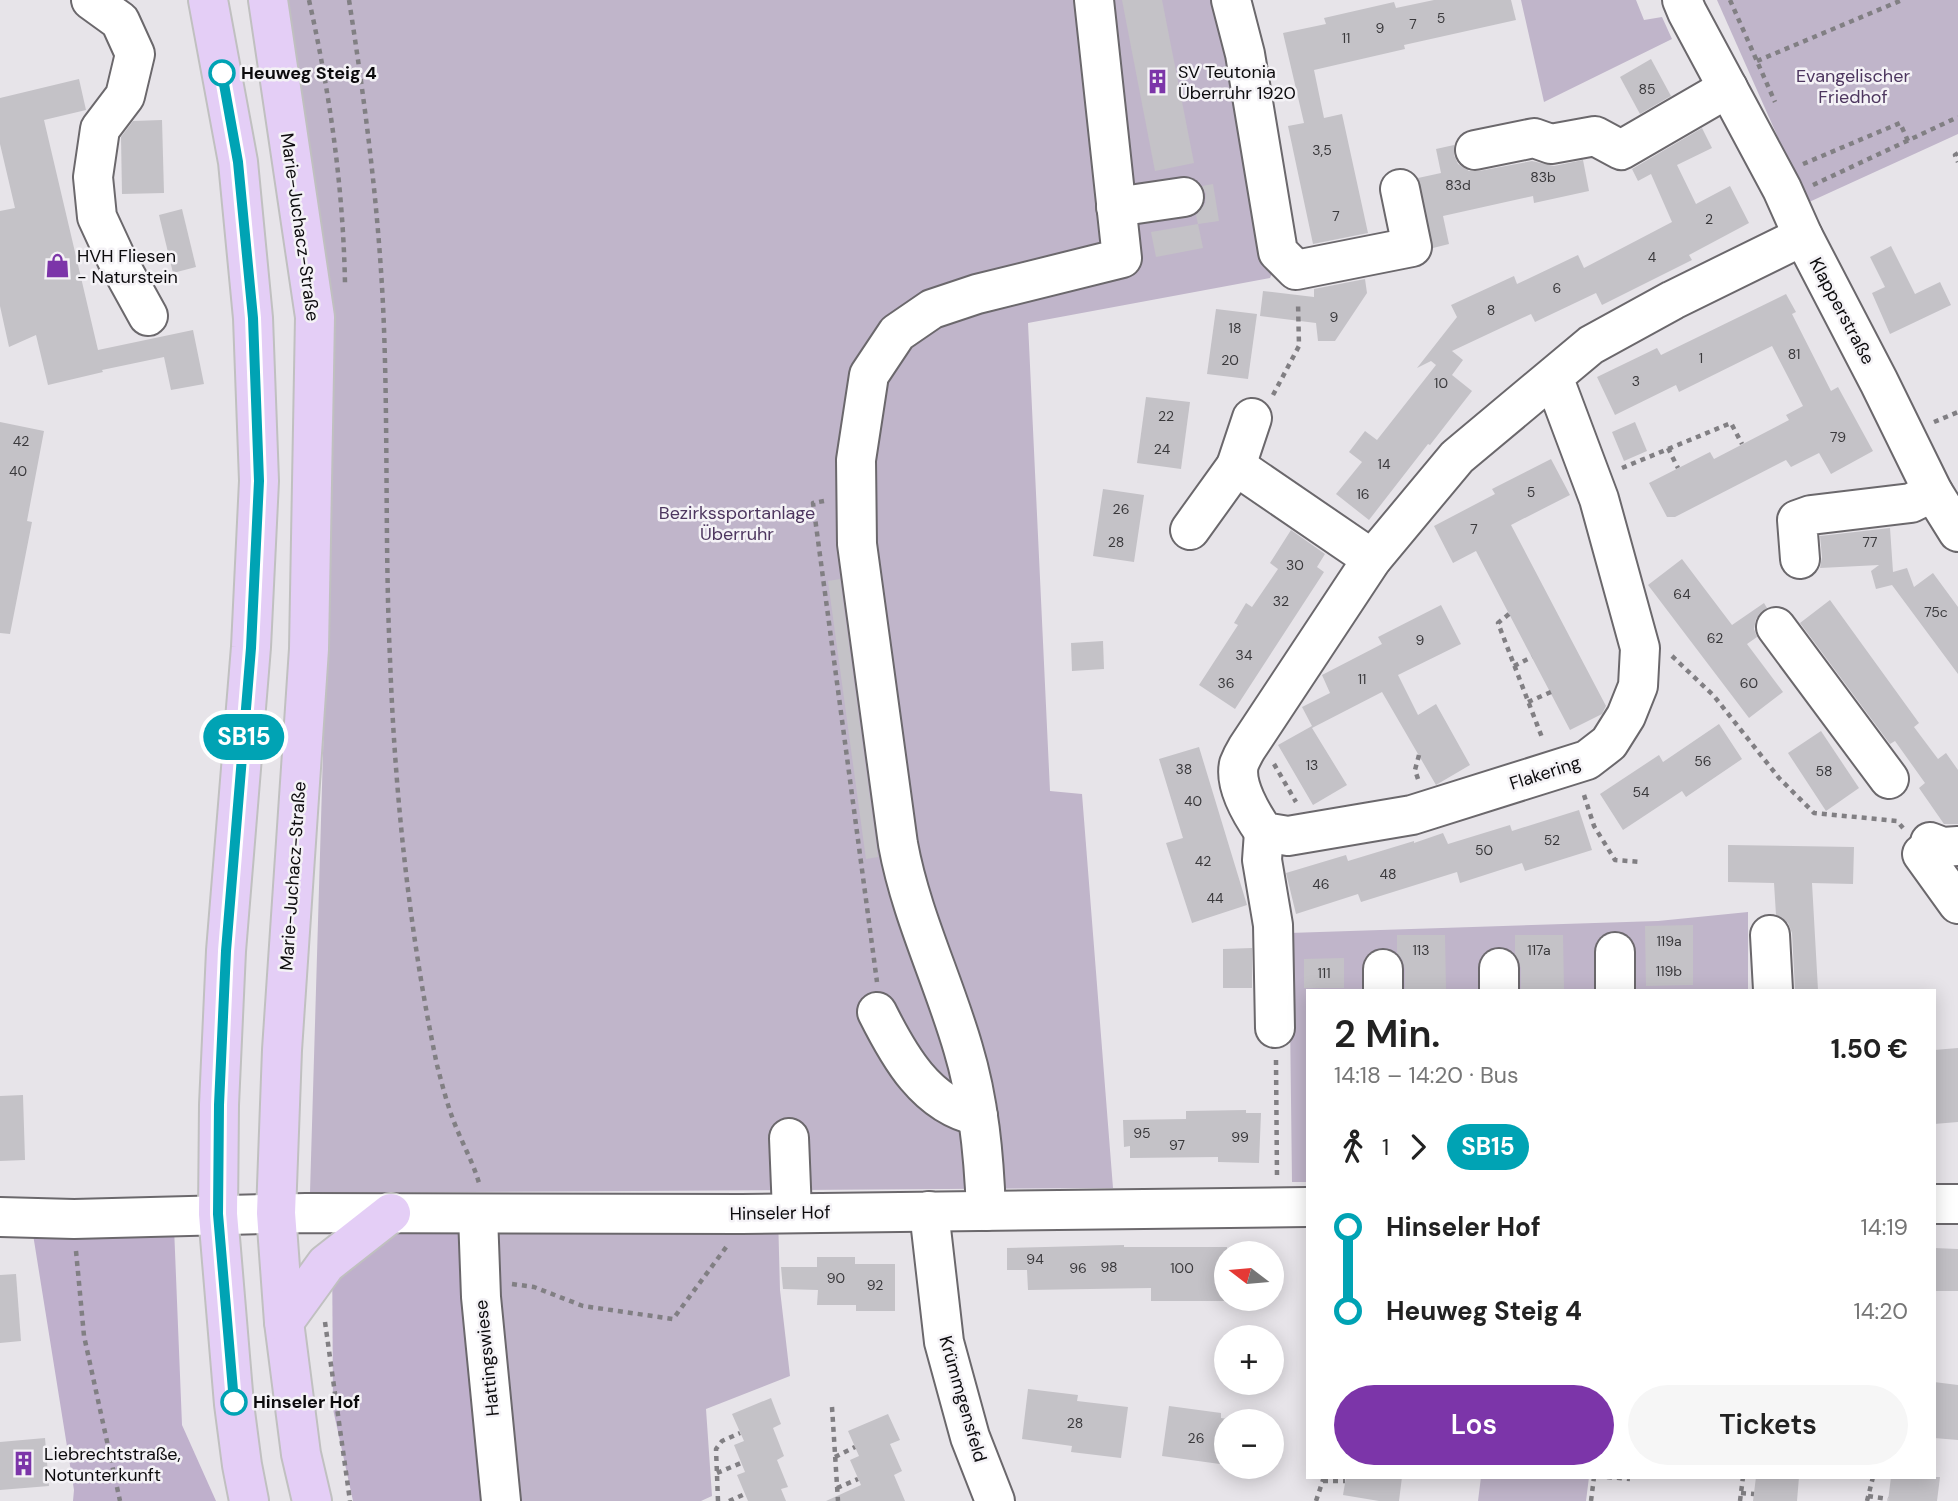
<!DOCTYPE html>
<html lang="de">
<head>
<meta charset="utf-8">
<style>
  body { margin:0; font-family:"DM Sans",sans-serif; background:#f6f6f6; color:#222; height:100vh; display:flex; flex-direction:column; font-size:26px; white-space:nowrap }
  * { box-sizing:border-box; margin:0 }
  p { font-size:23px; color:#767676 }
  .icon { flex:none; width:38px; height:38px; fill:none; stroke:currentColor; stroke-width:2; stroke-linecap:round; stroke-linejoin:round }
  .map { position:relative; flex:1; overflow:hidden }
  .panel { position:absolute; left:1306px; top:989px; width:630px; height:490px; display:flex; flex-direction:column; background:#fff; border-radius:0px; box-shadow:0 4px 18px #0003 }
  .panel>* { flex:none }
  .badge { padding:0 14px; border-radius:23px; font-size:24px; line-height:46px }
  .needle { width:46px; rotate:286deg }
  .tools { position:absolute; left:1214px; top:1241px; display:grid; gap:14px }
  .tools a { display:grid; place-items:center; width:70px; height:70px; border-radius:50%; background:#fff; box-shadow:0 4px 18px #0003; font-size:35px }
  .map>.badge { position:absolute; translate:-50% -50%; box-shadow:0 0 0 4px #fff }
  .legs { display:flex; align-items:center; gap:10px; height:77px; padding:0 28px; font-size:23px }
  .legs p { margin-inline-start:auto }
  .summary { display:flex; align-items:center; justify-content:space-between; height:119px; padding:0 28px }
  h1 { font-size:38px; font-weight:600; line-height:52px }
  .primary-button { display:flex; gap:14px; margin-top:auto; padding:14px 28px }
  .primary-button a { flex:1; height:80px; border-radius:42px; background:#7c35a9; color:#fff; font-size:28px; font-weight:600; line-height:80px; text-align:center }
  .primary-button a+a { background:#f6f6f6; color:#222 }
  ul { padding:0 28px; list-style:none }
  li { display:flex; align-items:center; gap:24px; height:84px; font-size:26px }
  li i { display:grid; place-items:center; width:10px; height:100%; margin:0 9px; background:currentColor }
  li i::after { content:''; width:18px; height:18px; margin:-9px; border:5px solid; border-radius:50%; background:#fff }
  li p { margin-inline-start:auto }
  li:first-child i { background:linear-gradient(#0000 50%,currentColor 0) }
  li:last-child i { background:linear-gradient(currentColor 50%,#0000 0) }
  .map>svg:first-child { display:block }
</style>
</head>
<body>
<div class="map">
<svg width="1958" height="1501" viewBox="0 0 1958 1501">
  <rect width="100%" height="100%" fill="#e7e4e9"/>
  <g fill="#c0b5ca">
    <polygon points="287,0 1225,0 1278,260 1270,278 1028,323 1050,791 1082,794 1113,1188 310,1193 328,583"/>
    <polygon points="1521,0 1636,0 1644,20 1662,17 1672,39 1544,102"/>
    <polygon points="1717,0 1958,0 1958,134 1807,203"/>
    <polygon points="1748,912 1748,990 1307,990 1307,1182 1292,1182 1289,933 1658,921"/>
    <polygon points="778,1215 780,1290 790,1376 706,1409 712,1496 701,1501 505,1501 481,1223"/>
    <polygon points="1481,1477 1589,1477 1586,1501 1478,1501"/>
  </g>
  <g fill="#bfb0cc">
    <polygon points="475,1222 498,1501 353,1501 333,1409 332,1234"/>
    <polygon points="174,1227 182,1425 216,1501 73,1501 74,1490 32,1228"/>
  </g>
  <g fill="#c4c2c7">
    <polygon points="1122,0 1162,0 1194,163 1155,171"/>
    <polygon points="1434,0 1511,0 1516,20 1404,45 1405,49 1314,70 1324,118 1342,114 1368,233 1313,244 1288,126 1304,123 1283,33 1326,24 1324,18 1394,2 1396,8"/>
    <polygon points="1651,59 1671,96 1640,114 1620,77"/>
    <polygon points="79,79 86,110 44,120 98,350 193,330 204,384 171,390 164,357 102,370 103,372 48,385 36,335 9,347 0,306 0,211 15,208 0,144 0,98"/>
    <polygon points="162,120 164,193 122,194 121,137 133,121"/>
    <polygon points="1702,128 1712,148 1677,165 1696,204 1730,186 1749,223 1689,255 1692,260 1602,305 1596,293 1535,322 1531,314 1452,351 1463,360 1452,375 1472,391 1430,445 1428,444 1369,520 1336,494 1362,462 1349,452 1365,431 1377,440 1436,365 1431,361 1417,368 1457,317 1451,305 1514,276 1517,284 1578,255 1584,268 1672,222 1651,174 1638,181 1632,169"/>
    <polygon points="1454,145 1454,155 1458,164 1469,171 1479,171 1532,161 1554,166 1583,160 1589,191 1534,203 1533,196 1443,216 1449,244 1433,248 1418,178 1441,173 1436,149"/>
    <polygon points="1213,184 1219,221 1198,224 1196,215 1205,204 1206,194 1202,186"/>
    <polygon points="182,209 196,267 173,273 159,215"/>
    <polygon points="1198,224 1203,248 1156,257 1151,232"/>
    <polygon points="1891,246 1915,294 1940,282 1951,305 1890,334 1872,293 1885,287 1870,257"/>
    <polygon points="1365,279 1367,293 1335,341 1318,341 1316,323 1260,316 1263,291 1314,297 1314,289"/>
    <polygon points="1786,294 1796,312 1792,314 1831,391 1838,387 1873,451 1831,474 1819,453 1791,467 1786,460 1675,517 1667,517 1649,483 1710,452 1714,459 1789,420 1786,415 1803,406 1772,346 1679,392 1676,385 1615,415 1597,377 1657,348 1661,355"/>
    <polygon points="1216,309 1257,314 1248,379 1207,374"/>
    <polygon points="1146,397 1190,402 1181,469 1137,463"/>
    <polygon points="0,422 44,431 27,521 32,522 10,634 0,633"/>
    <polygon points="1635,422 1647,451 1624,461 1612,432"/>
    <polygon points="1551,459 1570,495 1511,525 1606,706 1602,714 1570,730 1476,551 1453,563 1434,526 1495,494 1492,489"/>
    <polygon points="1103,489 1144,495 1134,562 1093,556"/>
    <polygon points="1890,528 1893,572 1907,568 1914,587 1933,573 1958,607 1958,674 1892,585 1876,589 1871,571 1879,565 1820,568 1822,557 1820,536"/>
    <polygon points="1291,530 1325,554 1317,567 1324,572 1235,709 1199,685 1238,625 1234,623 1246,603 1252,607 1278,569 1270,563"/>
    <polygon points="1682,559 1732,625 1764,603 1767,608 1756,619 1754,629 1757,637 1747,644 1783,692 1749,718 1648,585"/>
    <polygon points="840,579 878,857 866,859 828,581"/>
    <polygon points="1830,600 1919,723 1914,727 1938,759 1946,753 1958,770 1958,824 1944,824 1919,788 1925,783 1895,741 1890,744 1800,623"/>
    <polygon points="1441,605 1461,644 1398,675 1418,715 1436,704 1470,765 1436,785 1382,692 1312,728 1347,785 1313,805 1278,745 1312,726 1302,707 1330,693 1322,675 1382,644 1378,637"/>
    <polygon points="1103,641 1104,669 1072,671 1071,643"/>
    <polygon points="1719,724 1742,759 1686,797 1682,791 1623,830 1600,794 1659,755 1663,762"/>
    <polygon points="1821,731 1859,788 1826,811 1788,753"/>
    <polygon points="1199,747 1247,905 1192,923 1166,843 1183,838 1159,759"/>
    <polygon points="1579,810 1592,850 1525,871 1522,863 1460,883 1457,872 1361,902 1358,894 1296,914 1286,873 1346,855 1348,861 1414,841 1414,843 1443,833 1448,844 1510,825 1512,831"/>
    <polygon points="1728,845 1854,847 1853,884 1812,883 1818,990 1795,990 1792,933 1788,923 1776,915 1774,883 1728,882"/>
    <polygon points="1693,925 1693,985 1646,986 1645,926"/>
    <polygon points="1397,935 1445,935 1446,990 1405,990 1405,969 1402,959 1397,953"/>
    <polygon points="1515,935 1563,935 1564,990 1521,990 1521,968 1515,954"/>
    <polygon points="1252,948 1252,988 1223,988 1223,949"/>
    <polygon points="1344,958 1344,988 1304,988 1304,959"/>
    <polygon points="1958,1048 1958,1122 1934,1124 1934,1050"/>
    <polygon points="23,1095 25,1160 0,1161 0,1096"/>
    <polygon points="1246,1110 1246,1113 1261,1113 1259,1163 1218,1162 1218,1157 1130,1158 1130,1146 1124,1147 1123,1120 1186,1119 1186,1111"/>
    <polygon points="1124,1245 1124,1247 1227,1247 1227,1301 1151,1301 1151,1288 1028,1290 1027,1270 1007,1270 1007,1248"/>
    <polygon points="1934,1248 1958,1249 1958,1291 1934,1291"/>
    <polygon points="817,1257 855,1257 855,1264 895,1264 895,1311 856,1311 856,1305 817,1305 818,1290 783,1289 781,1267 817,1267"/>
    <polygon points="16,1274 21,1341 0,1343 0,1275"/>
    <polygon points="1934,1382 1958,1385 1958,1440 1934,1438"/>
    <polygon points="1028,1389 1078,1395 1077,1401 1128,1407 1121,1458 1071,1452 1072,1446 1022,1439"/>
    <polygon points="771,1398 781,1424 773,1428 784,1456 777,1460 788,1487 781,1489 786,1501 748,1501 737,1475 745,1472 734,1445 744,1441 732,1414"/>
    <polygon points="1169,1406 1221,1413 1221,1418 1227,1419 1227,1465 1162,1456"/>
    <polygon points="888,1414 900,1440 890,1444 902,1471 894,1475 905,1501 826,1501 861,1485 850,1460 859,1456 848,1431"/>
    <polygon points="45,1438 49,1486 0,1490 0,1442"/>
    <polygon points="1346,1477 1402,1477 1399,1501 1379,1501 1343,1495"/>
    <polygon points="1756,1477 1799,1477 1797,1501 1753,1501"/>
    <polygon points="1891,1477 1940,1477 1937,1501 1888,1501"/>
  </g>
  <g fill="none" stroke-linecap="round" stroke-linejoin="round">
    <defs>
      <g id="minor">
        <polyline points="91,0 120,21 135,54 125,96 100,129 93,177 97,217 116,258 148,316"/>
        <polyline points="1231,0 1245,54 1278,252 1296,270 1412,247 1400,189"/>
        <polyline points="1682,0 1687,12 1782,189 1803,236 1879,382 1933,492 1958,532"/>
        <polyline points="1475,150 1534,138 1551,144 1595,136 1621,150 1728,88"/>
        <polyline points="1116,207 1184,197"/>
        <path d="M 1554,379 L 1599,499 L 1640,648 L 1638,686 L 1626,716 L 1609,743 L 1587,760 L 1412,815 L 1288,836 L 1264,832 C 1252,815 1234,785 1239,764 C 1241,759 1244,753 1247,748 L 1372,559 L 1457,457 L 1591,345 L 1673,300 L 1803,236"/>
        <polyline points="1236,466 1252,418"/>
        <polyline points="1190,530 1236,466 1372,559"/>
        <polyline points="1800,559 1797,520 1811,515 1911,503 1933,492"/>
        <polyline points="1776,627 1889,779"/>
        <polyline points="1264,832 1262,860 1273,925 1275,1028"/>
        <polyline points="1930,842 1943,847 1958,846"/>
        <polyline points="1922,854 1958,904"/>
        <polyline points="1770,935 1773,990"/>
        <polyline points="1615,952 1615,990"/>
        <polyline points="1383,969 1383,990"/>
        <polyline points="1499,990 1499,968"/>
        <path d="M 877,1012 C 899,1056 926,1105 978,1116"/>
        <polyline points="789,1138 792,1212"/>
        <polyline points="1934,1204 1958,1204"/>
        <polyline points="929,1211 944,1342 970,1437 995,1501"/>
        <path d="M 986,1211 C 984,1156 979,1101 963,1048 C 943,979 911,915 898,844 L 857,544 L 856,460 L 869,375 L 897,333 L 932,309 L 977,294 L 1122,258 L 1094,0"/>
        <polyline points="478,1215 481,1297 501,1501"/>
        <polyline points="0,1217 74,1219 306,1213 742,1214 1307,1207"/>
      </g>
      <g id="major">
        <polyline points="208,0 238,162 253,318 259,481 251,647 226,951 219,1105 218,1214 234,1404 242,1465 249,1501"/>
        <polyline points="268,0 315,317 309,649 282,1050 276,1213 284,1322 301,1454 312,1501"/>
        <polyline points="284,1322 326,1264 391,1213"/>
      </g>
    </defs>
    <use href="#minor" stroke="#6b686c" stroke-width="42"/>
    <use href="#major" stroke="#c0c0c0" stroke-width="42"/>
    <g stroke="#817f83" stroke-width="4.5" stroke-dasharray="5 5" stroke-linecap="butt">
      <path d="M 309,0 C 330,94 343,186 345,283"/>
      <path d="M 349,0 C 366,109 380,218 384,329 C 388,439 385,549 390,659 C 395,795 409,932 437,1065 C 442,1084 447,1104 454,1122 C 462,1143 473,1162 479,1183"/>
      <polyline points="1730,0 1775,102"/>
      <polyline points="1757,61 1902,0"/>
      <polyline points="1958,153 1955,155 1958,162"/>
      <polyline points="1803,164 1900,123 1908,141"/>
      <polyline points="1813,185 1958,117"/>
      <polyline points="1273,395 1299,346 1298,302"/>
      <polyline points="1934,422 1958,412"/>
      <polyline points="1668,448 1678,468"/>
      <polyline points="1622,468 1731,423 1742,444"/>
      <polyline points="824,501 813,503 877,982"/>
      <polyline points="1509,614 1498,623 1543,740"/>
      <polyline points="1672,656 1714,696 1779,778 1814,813 1897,821 1903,828"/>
      <polyline points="1514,666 1532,657"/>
      <polyline points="1528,702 1551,692"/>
      <polyline points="1274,764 1296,802"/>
      <polyline points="1418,779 1415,770 1419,755"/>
      <polyline points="1584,795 1594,826 1615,860 1642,862"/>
      <polyline points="1276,1060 1277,1177"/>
      <polyline points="76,1251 84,1336 120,1501"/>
      <polyline points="512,1284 534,1287 583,1306 673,1319 727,1246"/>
      <polyline points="325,1322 350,1501"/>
      <polyline points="832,1407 838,1501"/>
      <polyline points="835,1457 855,1447"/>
      <polyline points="717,1473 741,1463"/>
      <polyline points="1607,1477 1630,1479"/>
      <polyline points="1323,1481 1345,1481"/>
      <polyline points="837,1488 858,1479"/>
      <polyline points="1741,1493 1754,1494"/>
      <polyline points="1868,1496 1888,1499"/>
      <polyline points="718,1501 716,1449 722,1441 740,1433"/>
      <polyline points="729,1501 745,1494"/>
      <polyline points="1316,1501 1324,1477"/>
      <polyline points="1591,1501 1594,1477"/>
      <polyline points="1740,1501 1743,1477"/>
      <polyline points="1867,1501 1873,1477"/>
    </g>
    <use href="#minor" stroke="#fff" stroke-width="38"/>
    <use href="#major" stroke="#e4cef6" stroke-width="38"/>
  </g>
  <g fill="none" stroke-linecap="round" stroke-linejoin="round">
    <defs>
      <polyline id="line-1" points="222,73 238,162 253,318 259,481 251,648 226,951 219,1105 218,1214 234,1402"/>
    </defs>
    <use href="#line-1" stroke="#fff" stroke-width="16"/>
    <use href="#line-1" stroke="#00a3b4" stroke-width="10"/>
  </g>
  <defs>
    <symbol id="building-bare" viewBox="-9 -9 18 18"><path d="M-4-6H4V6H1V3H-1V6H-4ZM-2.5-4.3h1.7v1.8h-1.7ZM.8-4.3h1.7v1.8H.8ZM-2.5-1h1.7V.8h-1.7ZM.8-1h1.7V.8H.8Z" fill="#7c35a9" stroke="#f4f2f6" stroke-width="2.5" paint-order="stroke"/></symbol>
    <symbol id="shop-bare" viewBox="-9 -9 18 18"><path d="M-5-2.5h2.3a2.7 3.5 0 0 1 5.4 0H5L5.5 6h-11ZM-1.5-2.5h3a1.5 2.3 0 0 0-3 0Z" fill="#7c35a9" stroke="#f4f2f6" stroke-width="2.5" paint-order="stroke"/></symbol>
  </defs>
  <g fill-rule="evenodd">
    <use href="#building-bare" x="1140" y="64" width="35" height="35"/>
    <use href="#shop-bare" x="40" y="248" width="35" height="35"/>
    <use href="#building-bare" x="6" y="1446" width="35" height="35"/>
  </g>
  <g fill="#fff" stroke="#00a3b4" stroke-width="3.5">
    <circle cx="222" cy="73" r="12"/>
    <circle cx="234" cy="1402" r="12"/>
  </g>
  <g text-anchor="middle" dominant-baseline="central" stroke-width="5" stroke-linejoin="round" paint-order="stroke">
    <g font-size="14" fill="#3a393c">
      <text x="1441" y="18">5</text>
      <text x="1413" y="24">7</text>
      <text x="1380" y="28">9</text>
      <text x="1346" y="38">11</text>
      <text x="1647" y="89">85</text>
      <text x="1322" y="150">3,5</text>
      <text x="1543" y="177">83b</text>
      <text x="1458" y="185">83d</text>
      <text x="1336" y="216">7</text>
      <text x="1709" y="219">2</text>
      <text x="1652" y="257">4</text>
      <text x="1557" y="288">6</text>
      <text x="1491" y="310">8</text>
      <text x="1334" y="317">9</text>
      <text x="1235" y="328">18</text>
      <text x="1794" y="354">81</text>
      <text x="1701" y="358">1</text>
      <text x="1230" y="360">20</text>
      <text x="1636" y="381">3</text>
      <text x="1441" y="383">10</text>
      <text x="1166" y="416">22</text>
      <text x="1838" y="437">79</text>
      <text x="21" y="441">42</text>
      <text x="1162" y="449">24</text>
      <text x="1384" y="464">14</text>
      <text x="18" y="471">40</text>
      <text x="1531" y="492">5</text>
      <text x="1363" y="494">16</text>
      <text x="1121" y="509">26</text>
      <text x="1474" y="529">7</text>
      <text x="1116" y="542">28</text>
      <text x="1870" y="542">77</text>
      <text x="1295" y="565">30</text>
      <text x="1682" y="594">64</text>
      <text x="1281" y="601">32</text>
      <text x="1936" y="612">75c</text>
      <text x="1715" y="638">62</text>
      <text x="1420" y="640">9</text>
      <text x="1244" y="655">34</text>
      <text x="1362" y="679">11</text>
      <text x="1226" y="683">36</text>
      <text x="1749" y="683">60</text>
      <text x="1703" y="761">56</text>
      <text x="1312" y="765">13</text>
      <text x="1184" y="769">38</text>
      <text x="1824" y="771">58</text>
      <text x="1641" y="792">54</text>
      <text x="1193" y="801">40</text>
      <text x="1552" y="840">52</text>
      <text x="1484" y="850">50</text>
      <text x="1203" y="861">42</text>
      <text x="1388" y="874">48</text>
      <text x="1321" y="884">46</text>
      <text x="1215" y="898">44</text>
      <text x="1669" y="941">119a</text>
      <text x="1421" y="950">113</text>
      <text x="1539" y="950">117a</text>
      <text x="1669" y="971">119b</text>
      <text x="1324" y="973">111</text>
      <text x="1142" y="1133">95</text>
      <text x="1240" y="1137">99</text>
      <text x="1177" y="1145">97</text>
      <text x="1035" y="1259">94</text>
      <text x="1109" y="1267">98</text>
      <text x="1078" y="1268">96</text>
      <text x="1182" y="1268">100</text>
      <text x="836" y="1278">90</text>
      <text x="875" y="1285">92</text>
      <text x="1075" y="1423">28</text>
      <text x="1196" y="1438">26</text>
    </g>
    <g font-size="18" fill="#0c0b0d" stroke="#f4f2f6" text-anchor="start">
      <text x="1178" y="72">SV Teutonia<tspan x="1178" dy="21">Überruhr 1920</tspan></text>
      <text x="77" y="256">HVH Fliesen<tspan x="77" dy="21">- Naturstein</tspan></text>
      <text x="44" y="1454">Liebrechtstraße,<tspan x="44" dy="21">Notunterkunft</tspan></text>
    </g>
    <g font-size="18" font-weight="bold" fill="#0c0b0d" stroke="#f4f2f6" text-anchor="start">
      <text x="241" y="73">Heuweg Steig 4</text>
      <text x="253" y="1402">Hinseler Hof</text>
    </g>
    <g font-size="18" fill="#4d365f" stroke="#f4f2f6">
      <text x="1853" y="76">Evangelischer<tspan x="1853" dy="21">Friedhof</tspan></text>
      <text x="737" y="513">Bezirkssportanlage<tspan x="737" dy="21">Überruhr</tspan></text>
    </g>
    <g font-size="18" fill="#0c0b0d" stroke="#f4f2f6">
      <text transform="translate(300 227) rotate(82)">Marie-Juchacz-Straße</text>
      <text transform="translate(1842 311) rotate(62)">Klapperstraße</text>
      <text transform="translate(1545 773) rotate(-18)">Flakering</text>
      <text transform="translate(293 876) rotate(-86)">Marie-Juchacz-Straße</text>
      <text transform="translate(780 1213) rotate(-1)">Hinseler Hof</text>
      <text transform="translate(487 1358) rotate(-96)">Hattingswiese</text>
      <text transform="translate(963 1399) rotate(74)">Krümmgensfeld</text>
    </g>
  </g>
</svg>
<div class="tools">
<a><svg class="needle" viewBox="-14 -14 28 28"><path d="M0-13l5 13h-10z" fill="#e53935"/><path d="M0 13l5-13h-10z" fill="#767676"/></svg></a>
<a>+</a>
<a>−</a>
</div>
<b class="badge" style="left:244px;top:737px;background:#00a3b4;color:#fff">SB15</b>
<section class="panel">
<div class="summary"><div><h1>2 Min.</h1><p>14:18 – 14:20 · Bus</p></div><b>1.50 €</b></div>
<div class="legs"><svg class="icon" aria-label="walk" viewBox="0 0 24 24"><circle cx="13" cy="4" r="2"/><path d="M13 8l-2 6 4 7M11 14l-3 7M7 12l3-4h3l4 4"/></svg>1<svg class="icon" aria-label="forward" viewBox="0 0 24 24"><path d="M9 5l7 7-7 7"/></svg><b class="badge" style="background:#00a3b4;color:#fff">SB15</b></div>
<ul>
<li><i style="color:#00a3b4"></i><b>Hinseler Hof</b><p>14:19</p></li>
<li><i style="color:#00a3b4"></i><b>Heuweg Steig 4</b><p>14:20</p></li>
</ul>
<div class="primary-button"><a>Los</a><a>Tickets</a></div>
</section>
</div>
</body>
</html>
